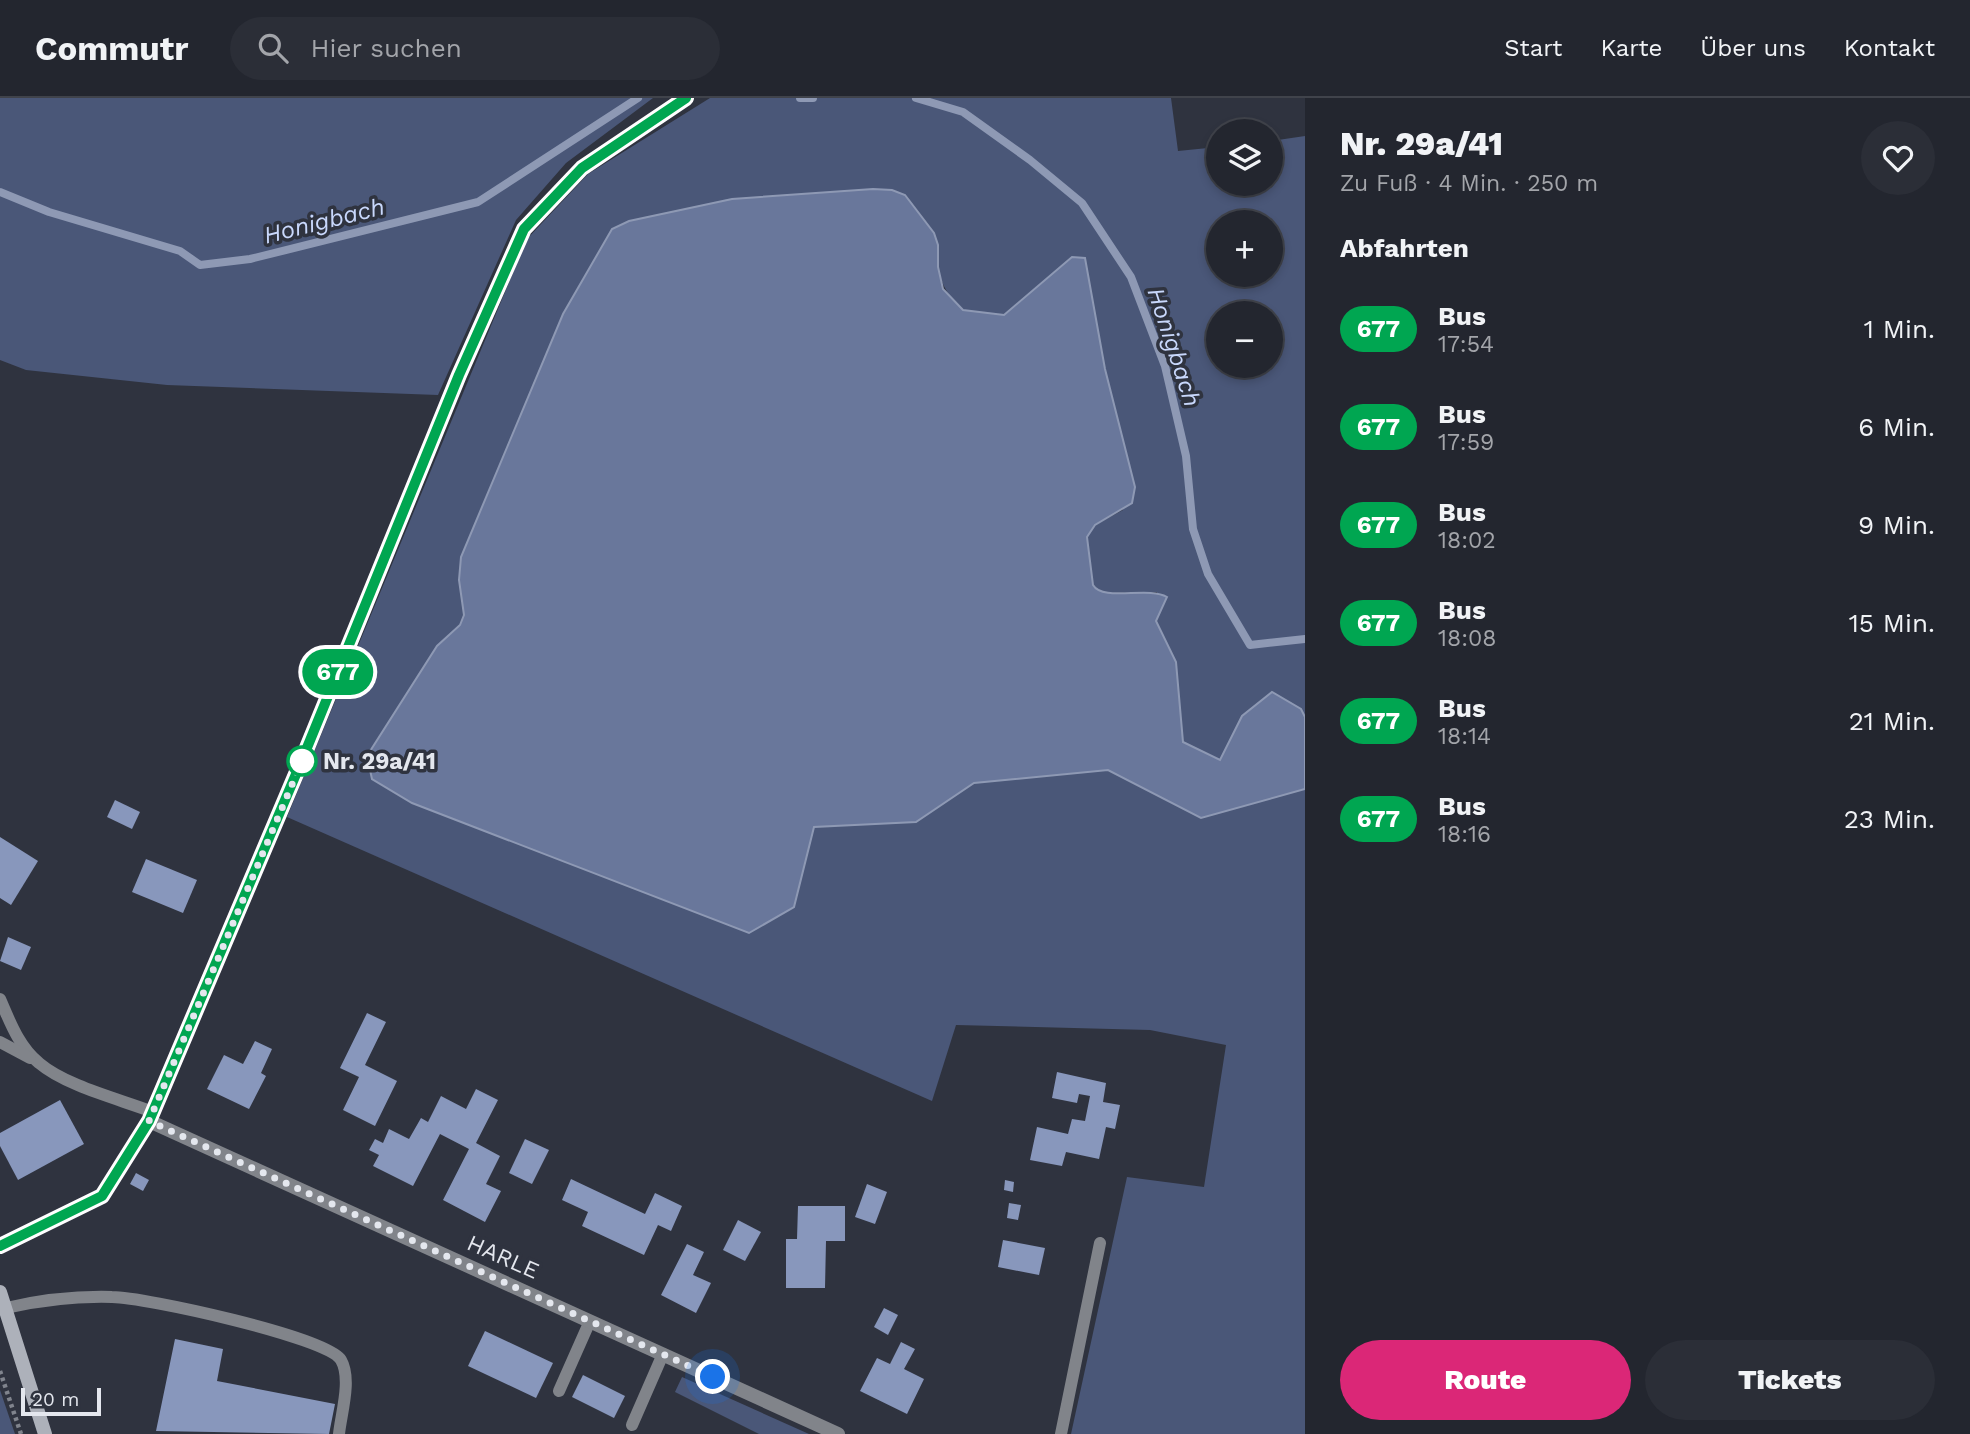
<!DOCTYPE html>
<html lang="de">
<head>
<meta charset="utf-8">
<style>
  body { margin:0; font-family:"Work Sans",sans-serif; background:#2b2e37; color:#f1f3f6; height:100vh; display:flex; flex-direction:column; font-size:26px; white-space:nowrap }
  * { box-sizing:border-box; margin:0 }
  p { font-size:23px; color:#a3a5aa }
  .icon { flex:none; width:38px; height:38px; fill:none; stroke:currentColor; stroke-width:2; stroke-linecap:round; stroke-linejoin:round }
  .map { position:relative; flex:1; overflow:hidden }
  .drawer { display:flex; flex-direction:column; background:#23262f; width:665px }
  .drawer>* { flex:none }
  .badge { padding:0 14px; border-radius:23px; font-size:24px; line-height:46px }
  .buttons { position:absolute; left:1206px; top:21px; display:grid; gap:14px }
  .buttons a { display:grid; place-items:center; width:77px; height:77px; border-radius:50%; background:#23262f; box-shadow:0 4px 10px #0003,0 0 0 2px #40434b; font-size:35px }
  .scale { position:absolute; left:21px; bottom:18px; width:80px; box-sizing:border-box; padding-left:7px; border:4px solid #e4e7ee; border-top:0; font-size:19px; line-height:24px; white-space:nowrap; color:#e4e7ee; -webkit-text-stroke:5px #2f333f; paint-order:stroke }
  .you { position:absolute; width:35px; height:35px; margin:-18px; border:5px solid #fff; border-radius:50%; background:#1a73e8; box-shadow:0 0 0 10px #1a73e833 }
  .map>.badge { position:absolute; translate:-50% -50%; box-shadow:0 0 0 4px #fff }
  h2 { padding:0 35px; font-size:26px; line-height:63px }
  .round { display:grid; place-items:center; flex:none; width:74px; height:74px; border-radius:37px; background:#2b2e37 }
  .head { display:flex; align-items:center; justify-content:space-between; height:119px; padding:0 35px }
  h1 { font-size:33px; font-weight:800; line-height:52px }
  .cta { display:flex; gap:14px; margin-top:auto; padding:14px 35px }
  .cta a { flex:1; height:80px; border-radius:42px; background:#db2777; color:#fff; font-size:28px; font-weight:800; line-height:80px; text-align:center }
  .cta a+a { background:#2b2e37; color:#f1f3f6 }
  ul { padding:0; list-style:none }
  li { display:flex; align-items:center; gap:21px; height:98px; padding:0 35px }
  li div { flex:1 }
  li b { display:block; font-size:26px }
  li em { font-style:normal }
  li .badge { min-width:77px; font-weight:700; text-align:center }
  header { display:flex; align-items:center; gap:42px; box-sizing:border-box; height:98px; padding:0 35px; background:#23262f; border-bottom:2px solid #40434b }
  header strong { font-size:33px }
  nav { display:flex; gap:38px; margin-inline-start:auto; font-size:24px }
  .search { width:490px; height:63px; background:#2b2e37; display:flex; align-items:center; gap:18px; box-sizing:border-box; padding:0 24px; border-radius:38px; color:#a3a5aa; font-size:26px }
  main { display:flex; flex:1; min-height:0 }
  .map>svg:first-child { display:block }
</style>
</head>
<body>
<header>
<strong>Commutr</strong>
<div class="search"><svg class="icon" aria-label="search" viewBox="0 0 24 24"><circle cx="10" cy="10" r="6"/><path d="M15 15l6 6"/></svg>Hier suchen</div>
<nav><a>Start</a><a>Karte</a><a>Über uns</a><a>Kontakt</a></nav>
</header>
<main>
<div class="map">
<svg width="1305" height="1336" viewBox="0 0 1305 1336">
  <rect width="100%" height="100%" fill="#2f333f"/>
  <g fill="#4a5778" fill-rule="evenodd">
    <polygon points="0,0 653,0 566,65 516,122 438,297 167,287 26,272 0,262"/>
    <path d="M 710,0 L 1171,0 L 1178,53 L 1218,49 L 1218,86 L 1270,86 L 1271,43 L 1305,38 L 1305,619 L 1301,611 L 1242,618 L 1220,663 L 1182,644 L 1176,564 L 1156,523 L 1157,494 L 1105,495 L 1096,492 L 1093,487 L 1087,439 L 1095,427 L 1123,412 L 1105,271 L 1085,160 L 1072,159 L 1004,217 L 962,212 C 941,189 937,179 938,147 L 892,92 L 873,91 L 732,101 L 612,131 L 563,216 L 461,459 L 464,517 L 460,527 L 452,535 L 794,809 L 814,729 L 916,724 L 974,685 L 1108,672 L 1201,720 L 1305,691 L 1305,1336 L 1071,1336 L 1127,1079 L 1204,1089 L 1226,947 L 1150,932 L 956,927 L 932,1003 L 287,719 L 527,141 L 588,76 ZM 1218,124 L 1270,124 L 1270,177 L 1218,177 ZM 1218,215 L 1270,215 L 1270,268 L 1218,268 Z"/>
    <polygon points="682,1279 809,1336 759,1336 675,1294"/>
    <polygon points="0,1292 15,1336 0,1336"/>
  </g>
  <path fill="#69779b" stroke="#8e99b4" stroke-width="2" d="M 873,91 L 892,92 L 905,97 L 934,135 L 938,147 L 938,169 L 943,191 L 963,212 L 1004,217 L 1072,159 L 1085,160 L 1105,271 L 1135,389 L 1132,405 L 1095,427 L 1087,439 L 1093,487 C 1103,504 1148,488 1167,499 L 1156,523 L 1176,564 L 1183,644 L 1220,662 L 1242,618 L 1272,594 L 1301,611 L 1305,619 L 1305,691 L 1201,720 L 1108,672 L 974,685 L 916,724 L 814,729 L 794,809 L 749,835 L 412,705 L 372,681 L 367,658 L 437,548 L 460,527 L 464,517 L 459,482 L 461,459 L 563,216 L 612,131 L 629,123 L 732,101 Z"/>
  <g fill="none" stroke-linecap="round" stroke-linejoin="round">
    <g stroke="#8e99b4" stroke-width="8">
      <polyline points="800,0 813,0"/>
      <polyline points="916,0 963,14 1030,62 1082,105 1131,179 1165,268 1186,358 1193,431 1208,476 1250,547 1305,541"/>
      <polyline points="0,94 49,114 180,153 200,167 250,161 478,104 638,0"/>
    </g>
  </g>
  <g fill="#8897bc">
    <polygon points="115,702 140,714 132,731 107,719"/>
    <polygon points="0,739 38,763 11,807 0,800"/>
    <polygon points="146,761 197,782 183,815 132,794"/>
    <polygon points="8,839 31,849 21,872 0,863"/>
    <polygon points="367,915 386,924 365,967 397,983 375,1028 343,1012 359,979 340,970"/>
    <polygon points="255,943 272,951 261,975 266,978 249,1011 207,991 224,957 243,966"/>
    <polygon points="1057,974 1106,985 1103,1004 1120,1007 1115,1031 1106,1029 1099,1061 1066,1054 1062,1068 1030,1062 1037,1029 1068,1036 1072,1021 1085,1023 1090,998 1079,996 1077,1005 1052,1000"/>
    <polygon points="476,991 498,1002 476,1045 500,1058 486,1086 501,1093 485,1124 443,1102 469,1051 440,1036 413,1088 373,1068 379,1057 369,1052 375,1041 383,1045 389,1031 409,1041 421,1020 428,1024 441,998 466,1011"/>
    <polygon points="60,1002 84,1046 18,1082 0,1048 0,1035"/>
    <polygon points="525,1041 549,1052 532,1086 509,1075"/>
    <polygon points="136,1075 149,1082 143,1093 130,1086"/>
    <polygon points="571,1081 645,1116 655,1095 682,1108 671,1133 658,1127 644,1157 582,1128 588,1114 562,1102"/>
    <polygon points="1005,1082 1014,1084 1013,1094 1004,1092"/>
    <polygon points="867,1086 887,1094 875,1126 855,1119"/>
    <polygon points="1009,1105 1021,1107 1018,1122 1007,1120"/>
    <polygon points="798,1108 845,1108 845,1143 826,1143 825,1190 786,1190 786,1141 797,1141"/>
    <polygon points="738,1122 761,1134 745,1163 723,1152"/>
    <polygon points="1003,1142 1045,1150 1039,1177 998,1169"/>
    <polygon points="687,1146 704,1154 693,1177 711,1185 696,1215 661,1197"/>
    <polygon points="884,1210 898,1217 888,1237 874,1229"/>
    <polygon points="485,1233 553,1265 536,1300 468,1268"/>
    <polygon points="175,1241 223,1251 217,1283 335,1306 329,1336 156,1333"/>
    <polygon points="901,1244 915,1251 904,1271 924,1281 907,1316 860,1293 877,1260 890,1266"/>
    <polygon points="583,1277 625,1298 614,1320 572,1299"/>
  </g>
  <g fill="none" stroke-linecap="round" stroke-linejoin="round">
    <polyline stroke="#80848d" stroke-width="4.5" stroke-dasharray="3.5 3.5" stroke-linecap="butt" points="0,1273 21,1336"/>
    <g stroke="#81848a" stroke-width="12">
      <path d="M 0,901 C 10,924 19,949 39,965 C 66,988 119,1001 153,1014"/>
      <polyline points="0,944 30,960"/>
      <path d="M 6,1210 C 41,1202 76,1198 112,1199 C 144,1199 327,1239 341,1262 C 352,1281 341,1316 339,1336"/>
      <polyline points="559,1293 590,1223"/>
      <polyline points="632,1327 663,1256"/>
      <polyline points="1061,1336 1100,1145"/>
    </g>
    <g stroke="#81848a" stroke-width="14">
      <polyline points="149,1023 838,1336"/>
      <polyline points="0,1148 102,1098 149,1023 302,662 459,277 524,131 582,70 686,0"/>
    </g>
    <polyline stroke="#adb1ba" stroke-width="14" points="0,1194 45,1336"/>
  </g>
  <g fill="none" stroke-linecap="round" stroke-linejoin="round">
    <defs>
      <polyline id="line" points="0,1148 102,1098 149,1023 302,662 459,277 524,131 582,70 686,0"/>
    </defs>
    <use href="#line" stroke="#fff" stroke-width="16"/>
    <use href="#line" stroke="#00a651" stroke-width="10"/>
    <polyline stroke="#e4e7ee" stroke-width="7" stroke-dasharray="0 12.6" points="302,663 149,1023 713,1279"/>
  </g>
  <circle fill="#fff" stroke="#00a651" stroke-width="3.5" cx="302" cy="663" r="14"/>
  <g text-anchor="middle" dominant-baseline="central" stroke-width="7" stroke-linejoin="round" paint-order="stroke">
    <g font-size="23" font-weight="bold" fill="#e4e7ee" stroke="#2f333f" text-anchor="start">
      <text x="323" y="663">Nr. 29a/41</text>
    </g>
    <g font-size="23" fill="#e4e7ee" stroke="#2f333f">
      <text transform="translate(503 1159) rotate(24)">HARLE</text>
    </g>
    <g font-size="24" font-style="italic" fill="#c9d8fc" stroke="#2f333f">
      <text transform="translate(324 123) rotate(-14)">Honigbach</text>
      <text transform="translate(1174 249) rotate(72)">Honigbach</text>
    </g>
  </g>
</svg>
<div class="buttons">
<a><svg class="icon" aria-label="layers" viewBox="0 0 24 24"><path d="M12 4l9 5-9 5-9-5zM3 14l9 5 9-5"/></svg></a>
<a>+</a>
<a>−</a>
</div>
<div class="scale">20 m</div>
<div class="you" style="left:713px;top:1279px"></div>
<b class="badge" style="left:338px;top:574px;background:#00a651;color:#fff">677</b>
</div>
<section class="drawer">
<div class="head"><div><h1>Nr. 29a/41</h1><p>Zu Fuß · 4 Min. · 250 m</p></div><a class="round"><svg class="icon" aria-label="heart" viewBox="0 0 24 24"><path d="M12 20l-8-8c-3-5 5-10 8-4 3-6 11-1 8 4z"/></svg></a></div>
<h2>Abfahrten</h2>
<ul>
<li><span class="badge" style="background:#00a651;color:#fff">677</span><div><b>Bus</b><p>17:54</p></div><em>1 Min.</em></li>
<li><span class="badge" style="background:#00a651;color:#fff">677</span><div><b>Bus</b><p>17:59</p></div><em>6 Min.</em></li>
<li><span class="badge" style="background:#00a651;color:#fff">677</span><div><b>Bus</b><p>18:02</p></div><em>9 Min.</em></li>
<li><span class="badge" style="background:#00a651;color:#fff">677</span><div><b>Bus</b><p>18:08</p></div><em>15 Min.</em></li>
<li><span class="badge" style="background:#00a651;color:#fff">677</span><div><b>Bus</b><p>18:14</p></div><em>21 Min.</em></li>
<li><span class="badge" style="background:#00a651;color:#fff">677</span><div><b>Bus</b><p>18:16</p></div><em>23 Min.</em></li>
</ul>
<div class="cta"><a>Route</a><a>Tickets</a></div>
</section>
</main>
</body>
</html>
